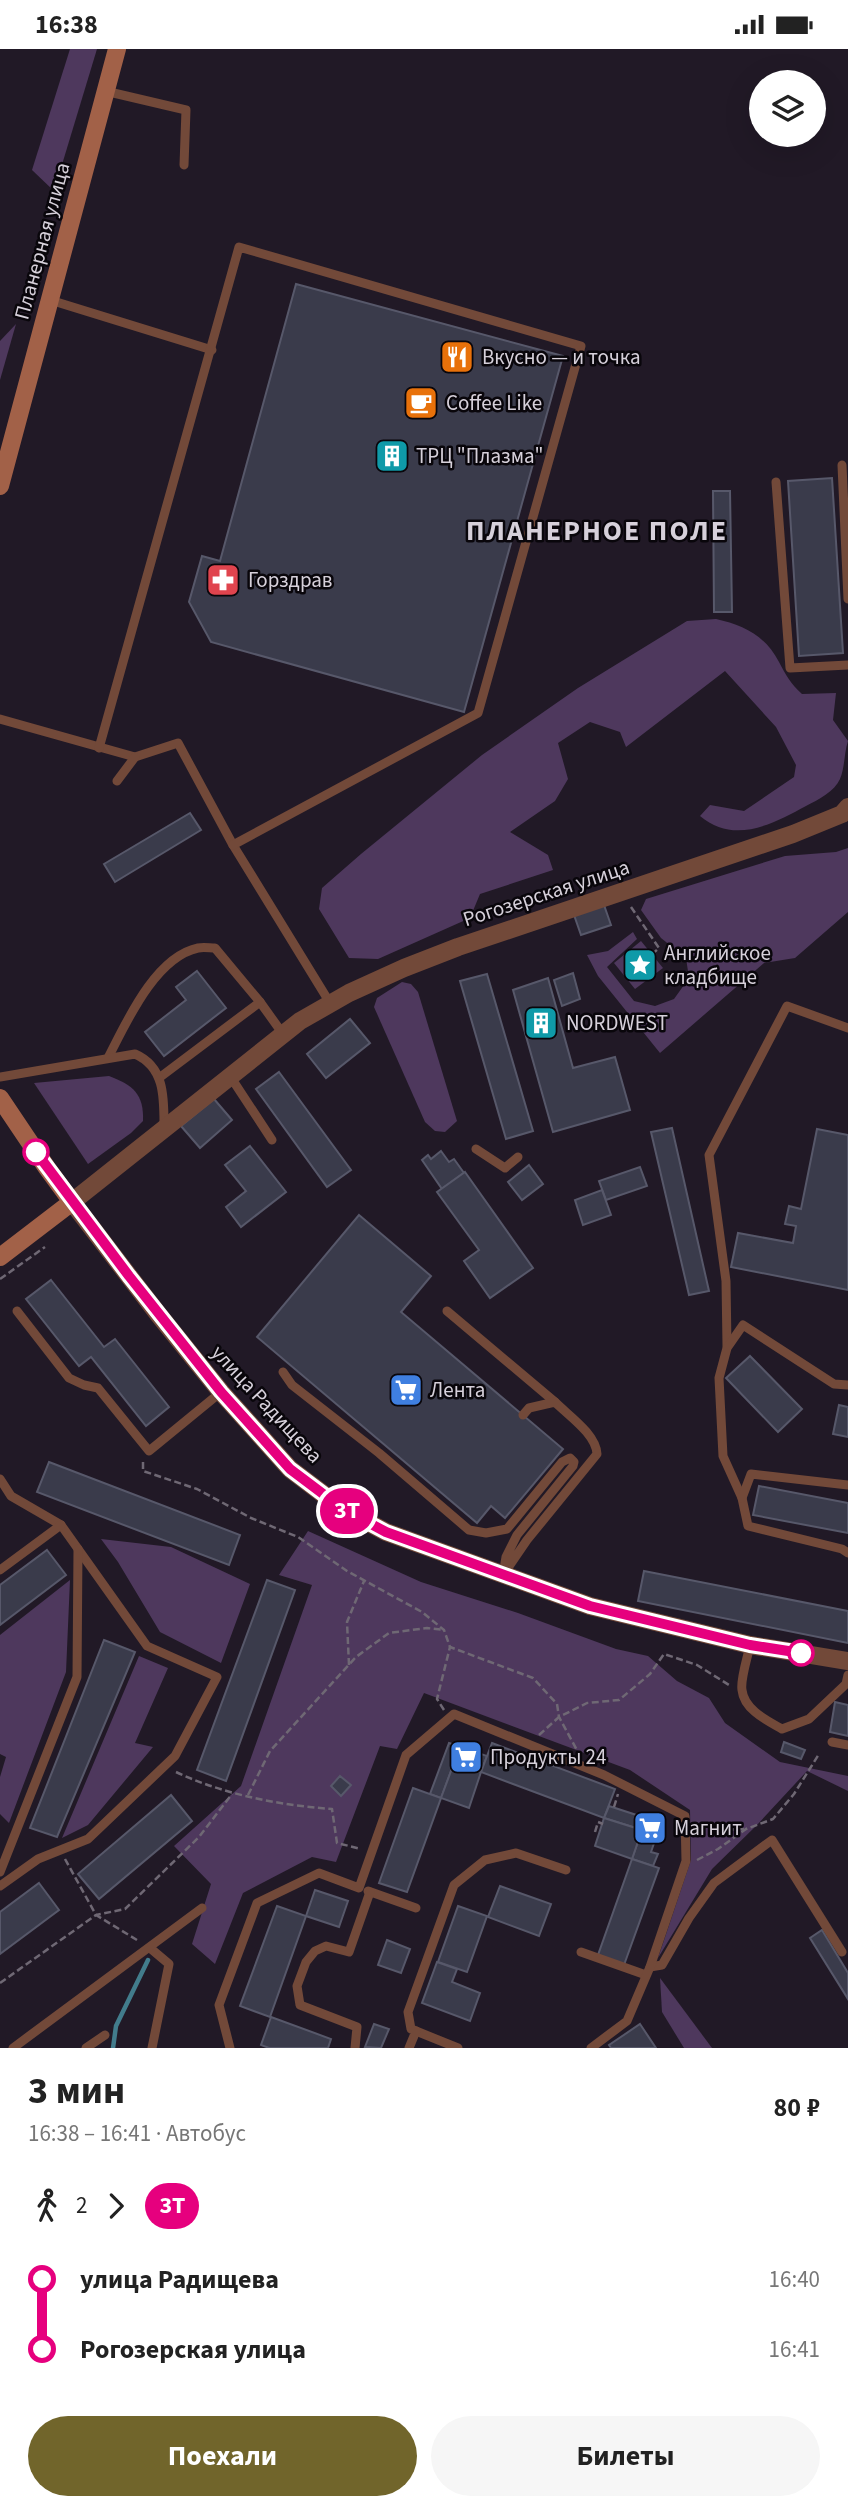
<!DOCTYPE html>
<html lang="ru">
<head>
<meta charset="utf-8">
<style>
  body { margin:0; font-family:"Source Sans 3",sans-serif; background:#f6f6f6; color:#222; height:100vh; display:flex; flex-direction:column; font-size:26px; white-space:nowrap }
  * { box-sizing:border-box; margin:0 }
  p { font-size:23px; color:#767676 }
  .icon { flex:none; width:38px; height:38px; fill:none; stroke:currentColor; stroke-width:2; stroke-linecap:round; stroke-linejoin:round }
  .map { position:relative; height:1999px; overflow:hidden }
  .sheet { display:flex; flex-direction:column; background:#fff; flex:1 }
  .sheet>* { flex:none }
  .badge { padding:0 14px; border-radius:23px; font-size:24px; line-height:46px }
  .tools { position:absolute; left:749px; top:21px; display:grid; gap:14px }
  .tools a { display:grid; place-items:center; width:77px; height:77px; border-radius:50%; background:#fff; box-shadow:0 7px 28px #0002; font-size:35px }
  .map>.badge { position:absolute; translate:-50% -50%; box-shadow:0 0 0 4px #fff }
  .legs { display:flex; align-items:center; gap:10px; height:77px; padding:0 28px; font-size:23px }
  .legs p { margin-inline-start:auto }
  .headline { display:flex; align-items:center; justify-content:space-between; height:119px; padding:0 28px }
  h1 { font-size:38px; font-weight:700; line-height:52px }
  .action { display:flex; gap:14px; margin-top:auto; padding:14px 28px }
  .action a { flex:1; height:80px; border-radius:42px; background:#71652b; color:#fff; font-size:28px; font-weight:700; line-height:80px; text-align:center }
  .action a+a { background:#f6f6f6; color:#222 }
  ul { padding:0 28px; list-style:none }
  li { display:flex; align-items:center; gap:24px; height:70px; font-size:26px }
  li i { display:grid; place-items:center; width:10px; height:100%; margin:0 9px; background:currentColor }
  li i::after { content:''; width:18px; height:18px; margin:-9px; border:5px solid; border-radius:50%; background:#fff }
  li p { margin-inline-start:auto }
  li:first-child i { background:linear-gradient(#0000 50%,currentColor 0) }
  li:last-child i { background:linear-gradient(currentColor 50%,#0000 0) }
  .status { display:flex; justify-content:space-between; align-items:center; height:49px; padding:0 35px; background:#fff; direction:ltr }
  .status svg { height:19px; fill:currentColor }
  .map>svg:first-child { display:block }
</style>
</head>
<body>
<div class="status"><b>16:38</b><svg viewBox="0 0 49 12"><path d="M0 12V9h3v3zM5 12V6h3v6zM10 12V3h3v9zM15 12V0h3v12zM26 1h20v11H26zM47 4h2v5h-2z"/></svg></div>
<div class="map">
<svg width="848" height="1999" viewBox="0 0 848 1999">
  <rect width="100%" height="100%" fill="#211926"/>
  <g fill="#4e385d">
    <polygon points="70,0 97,0 54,142 32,121"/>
    <polygon points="16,275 0,331 0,292"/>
    <path d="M 716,570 C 743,576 765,586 779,613 C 786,626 790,634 802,645 L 836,644 L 833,671 L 848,692 C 844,704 845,718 840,730 C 835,742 818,751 806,757 C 773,775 734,796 700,767 L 710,756 L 744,762 L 794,728 L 796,716 L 776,678 L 725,622 L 626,698 L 620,683 L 590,673 L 558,694 L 568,730 L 555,752 L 510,783 L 548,806 L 553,821 L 480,845 L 470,869 L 378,910 L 349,909 L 319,860 L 322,839 L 361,805 L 482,706 L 578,639 L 687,572 Z"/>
    <polygon points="848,799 848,863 795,909 764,914 660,1004 598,927 587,906 608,902 633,883 637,890 607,918 634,952 655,957 674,950 689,929 686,909 661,889 641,861 646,850 785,807 836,803"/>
    <polygon points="641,892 663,919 635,940 614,914"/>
    <polygon points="402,933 411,935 418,943 457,1072 445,1083 435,1082 425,1073 374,958 377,949"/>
    <path d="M 109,1027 C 133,1036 144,1045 143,1072 L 131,1084 L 88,1115 L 34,1034 Z"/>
    <polygon points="308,1482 421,1533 518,1564 616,1600 648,1607 677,1632 709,1649 725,1674 780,1713 848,1727 848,1742 807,1722 757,1776 712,1820 658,1909 691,1811 690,1761 630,1721 424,1644 397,1700 380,1697 336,1813 312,1808 243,1844 215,1915 192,1895 211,1835 174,1797 241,1737 312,1536 279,1526"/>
    <polygon points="101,1490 171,1498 250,1535 221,1614 160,1583 118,1513"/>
    <polygon points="70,1531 66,1623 9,1774 0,1765 0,1728 6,1708 0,1705 0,1586"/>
    <polygon points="139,1607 168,1619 135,1694 153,1698 88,1776 62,1789"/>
    <polygon points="660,1929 712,1999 684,1999 662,1963"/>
  </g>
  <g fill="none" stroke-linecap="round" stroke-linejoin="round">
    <polyline stroke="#427c8c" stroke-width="4.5" points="113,1999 116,1977 148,1911"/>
  </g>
  <g fill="#3a3b4b" stroke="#57586a" stroke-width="2">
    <polygon points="296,235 563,307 464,663 211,593 189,553 202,507 220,512"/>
    <polygon points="832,429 843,604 799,607 788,432"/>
    <polygon points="713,442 730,442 732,563 714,563"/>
    <polygon points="190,764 201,781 115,833 104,815"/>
    <polygon points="604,856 611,876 581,886 574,866"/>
    <polygon points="197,922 226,959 164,1007 145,983 186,951 176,938"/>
    <polygon points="573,924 580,950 562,957 554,931"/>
    <polygon points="487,925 533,1082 506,1090 460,932"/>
    <polygon points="548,929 573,1019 615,1008 630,1061 553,1083 513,941"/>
    <polygon points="350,970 370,994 326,1029 307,1005"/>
    <polygon points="279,1023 351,1121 327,1138 256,1040"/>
    <polygon points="214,1050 232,1071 200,1099 181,1077"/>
    <polygon points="672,1079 709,1242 689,1246 651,1083"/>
    <polygon points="817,1080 848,1086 848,1241 731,1218 738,1184 793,1194 796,1177 785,1175 789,1157 801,1160"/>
    <polygon points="250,1097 286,1143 241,1178 226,1158 246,1142 225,1116"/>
    <polygon points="441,1102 449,1113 454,1110 464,1124 442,1140 422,1111 428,1106 431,1110"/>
    <polygon points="529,1116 543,1135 522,1151 508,1133"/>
    <polygon points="640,1118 647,1137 606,1151 599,1132"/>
    <polygon points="465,1123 533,1219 490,1249 464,1212 479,1201 437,1143"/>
    <polygon points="602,1141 611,1166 583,1176 575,1151"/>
    <polygon points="359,1166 431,1227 401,1263 563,1400 505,1469 491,1457 477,1474 257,1288"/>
    <polygon points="51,1231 104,1298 115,1290 169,1358 146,1377 91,1308 79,1317 26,1250"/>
    <polygon points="750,1307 802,1360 778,1383 726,1329"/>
    <polygon points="839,1356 848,1358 848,1388 833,1385"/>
    <polygon points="49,1413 240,1486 229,1516 37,1443"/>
    <polygon points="759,1437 848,1454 848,1484 753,1466"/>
    <polygon points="47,1501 66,1526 0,1576 0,1536"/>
    <polygon points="644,1522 848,1562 848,1594 638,1552"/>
    <polygon points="267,1531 295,1541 226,1732 197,1721"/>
    <polygon points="104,1591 135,1603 57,1788 30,1779"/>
    <polygon points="835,1653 848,1656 848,1687 830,1683"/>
    <polygon points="784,1693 805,1701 801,1710 781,1703"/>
    <polygon points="449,1694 487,1707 481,1723 454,1714 441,1749 430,1745"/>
    <polygon points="492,1694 615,1740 604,1769 481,1723"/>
    <polygon points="454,1714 481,1723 469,1759 441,1749"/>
    <polygon points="340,1727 351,1736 341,1747 331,1737"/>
    <polygon points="413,1739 441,1749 407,1843 379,1834"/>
    <polygon points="171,1746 192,1772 99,1850 78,1825"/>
    <polygon points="609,1757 661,1774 651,1803 658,1805 653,1817 632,1810 642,1781 604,1769"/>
    <polygon points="604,1769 642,1781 632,1810 595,1797"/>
    <polygon points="632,1810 659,1819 624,1916 598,1906"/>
    <polygon points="39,1834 59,1861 0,1905 0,1863"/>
    <polygon points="500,1837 551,1855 539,1887 488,1868"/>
    <polygon points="315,1841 348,1852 339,1878 306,1867"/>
    <polygon points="277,1857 306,1867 270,1968 240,1957"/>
    <polygon points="458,1857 487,1867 467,1923 438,1913"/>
    <polygon points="822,1881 848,1924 848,1950 810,1889"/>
    <polygon points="387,1891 410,1900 401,1924 378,1916"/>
    <polygon points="437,1913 457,1920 452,1933 480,1944 470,1972 422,1954"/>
    <polygon points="271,1968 331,1990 328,1999 269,1999 261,1996"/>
    <polygon points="374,1975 389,1980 381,1999 365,1998"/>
    <polygon points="640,1975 656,1999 611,1999 609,1996"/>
  </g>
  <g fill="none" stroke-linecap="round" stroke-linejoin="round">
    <g stroke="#6f6874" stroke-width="2.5" stroke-dasharray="7 3.5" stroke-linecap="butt">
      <polyline points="631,858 659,899 647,910"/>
      <polyline points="0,1230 45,1198"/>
      <polyline points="143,1413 143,1422 197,1440 251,1469 298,1488 347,1522 422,1563 444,1581 450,1598 533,1629 557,1655 559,1668 578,1703"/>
      <polyline points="349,1616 347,1573 364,1532"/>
      <polyline points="444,1661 437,1650 450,1598"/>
      <polyline points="539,1686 559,1668 587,1654 619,1651 650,1625 664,1605 697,1616 729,1636"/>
      <path d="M 176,1723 C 225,1746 279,1756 332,1760 L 337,1794 L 361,1800"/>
      <polyline points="248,1746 270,1702 356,1608 389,1584 427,1579 444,1581"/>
      <polyline points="614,1758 618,1745"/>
      <polyline points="698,1780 705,1782 744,1780"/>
      <polyline points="595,1783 598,1773 603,1775"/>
      <polyline points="65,1810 96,1866 137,1891"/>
      <polyline points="697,1811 718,1800 746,1780 773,1770 794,1745 819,1705"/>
      <polyline points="0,1934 96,1866 125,1860 199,1788 232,1745"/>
    </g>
    <g stroke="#724939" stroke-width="9">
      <polyline points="105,42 186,61 184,116"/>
      <polyline points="50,251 212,301"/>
      <polyline points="842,416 848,550"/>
      <polyline points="776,433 790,619 848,616"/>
      <polyline points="0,670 135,708 178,694 233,796 330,954"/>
      <polyline points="99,699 239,198 581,297 478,664 233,796"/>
      <polyline points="117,732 135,708"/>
      <polyline points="260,953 283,985"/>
      <path d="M 108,1009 C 126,974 155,908 198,899 C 203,898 210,899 215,899 L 260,953 L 159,1029"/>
      <polyline points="230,1027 272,1091"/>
      <path d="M 0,1028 L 135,1005 C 165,1018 164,1049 164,1078"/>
      <polyline points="476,1100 505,1119 518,1108"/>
      <polyline points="17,1262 69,1329 84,1336 98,1339 149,1402 221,1343"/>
      <polyline points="447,1262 555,1353"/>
      <polyline points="727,1297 726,1232 709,1106 787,957 848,979"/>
      <path d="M 283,1323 L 292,1336 L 379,1404 L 469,1481 L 486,1484 L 507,1480 L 562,1413 L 570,1409 L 574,1413 L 573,1417 L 517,1486 L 506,1508 L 503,1526 L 527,1491 L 597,1405 C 596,1385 569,1367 555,1353 L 529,1359 L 523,1366"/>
      <polyline points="848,1336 834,1335 743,1276 727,1299 719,1329 723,1407 742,1449 748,1477 842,1500 848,1504"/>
      <polyline points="0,1430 11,1447 61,1476 147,1597 217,1628 175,1707 88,1790 38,1810 0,1837"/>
      <polyline points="742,1449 751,1425 848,1436"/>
      <polyline points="0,1521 61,1476"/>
      <path d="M 750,1596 C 748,1607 740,1631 742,1641 C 744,1661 768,1672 782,1680 L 809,1670 L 846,1635 L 848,1626"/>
      <polyline points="832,1693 848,1696"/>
      <polyline points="0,1823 77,1628 78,1500"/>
      <polyline points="368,1842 416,1859"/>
      <polyline points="150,1899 169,1915 152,1999"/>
      <polyline points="581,1903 646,1926"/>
      <polyline points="650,1918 662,1916 689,1869 714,1834 772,1791 842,1903"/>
      <polyline points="416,1982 458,1999"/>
      <polyline points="13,1999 202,1859"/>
      <polyline points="86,1999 105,1986"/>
      <polyline points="230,1999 219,1956 257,1854 319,1824 359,1839 406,1706 454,1665 604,1726 685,1767 686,1812 650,1918 627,1972 591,1999"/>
      <polyline points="355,1999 357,1978 300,1956 297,1937 306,1913 315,1902 326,1897 349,1903 370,1843"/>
      <polyline points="409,1999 416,1982 411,1980 408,1963 454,1836 485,1811 516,1804 566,1821"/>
    </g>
    <polyline stroke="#724939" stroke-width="18" points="72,1153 300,972 349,944 404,919 458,898 793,785 842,765 848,758"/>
    <polyline stroke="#724939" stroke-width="18" points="72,1153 158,1265 221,1343 290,1420 343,1460 386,1483 590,1557 750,1596 848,1612"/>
    <g stroke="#a26148" stroke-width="18">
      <polyline points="0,437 117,0"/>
      <polyline points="0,1049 47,1119 72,1153 0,1208"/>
    </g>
  </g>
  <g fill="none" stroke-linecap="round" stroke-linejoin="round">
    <defs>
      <polyline id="line-1" points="36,1103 129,1227 221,1343 290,1420 343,1460 386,1483 590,1557 750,1596 801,1604"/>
    </defs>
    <use href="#line-1" stroke="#fff" stroke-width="16"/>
    <use href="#line-1" stroke="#e6007e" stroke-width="10"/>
  </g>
  <defs>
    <symbol id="restaurant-square" viewBox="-11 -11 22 22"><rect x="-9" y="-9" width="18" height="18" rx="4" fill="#e8710a" stroke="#09060b"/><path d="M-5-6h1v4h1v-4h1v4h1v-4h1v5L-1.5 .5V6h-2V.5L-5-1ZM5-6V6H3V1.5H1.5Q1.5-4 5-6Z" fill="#fff"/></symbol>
    <symbol id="cafe-square" viewBox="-11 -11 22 22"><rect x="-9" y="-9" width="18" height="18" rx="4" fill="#e8710a" stroke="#09060b"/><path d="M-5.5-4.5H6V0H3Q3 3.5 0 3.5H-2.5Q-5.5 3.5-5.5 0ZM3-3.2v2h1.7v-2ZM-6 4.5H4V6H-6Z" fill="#fff"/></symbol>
    <symbol id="building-square" viewBox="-11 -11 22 22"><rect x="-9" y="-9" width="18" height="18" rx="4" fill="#0f9aa8" stroke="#09060b"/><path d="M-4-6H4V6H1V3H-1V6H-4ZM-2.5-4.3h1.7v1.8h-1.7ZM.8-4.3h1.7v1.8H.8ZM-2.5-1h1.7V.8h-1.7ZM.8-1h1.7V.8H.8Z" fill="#fff"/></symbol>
    <symbol id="pharmacy-square" viewBox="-11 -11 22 22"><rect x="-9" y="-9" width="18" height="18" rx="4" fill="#e0444e" stroke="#09060b"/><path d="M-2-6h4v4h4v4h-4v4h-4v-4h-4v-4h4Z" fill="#fff"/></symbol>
    <symbol id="sight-square" viewBox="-11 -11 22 22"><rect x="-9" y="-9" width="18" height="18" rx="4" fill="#0f9aa8" stroke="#09060b"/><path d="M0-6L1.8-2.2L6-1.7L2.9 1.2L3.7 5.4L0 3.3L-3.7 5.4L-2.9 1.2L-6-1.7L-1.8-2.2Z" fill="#fff"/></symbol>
    <symbol id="supermarket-square" viewBox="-11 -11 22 22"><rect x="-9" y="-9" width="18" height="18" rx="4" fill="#3f7fe0" stroke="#09060b"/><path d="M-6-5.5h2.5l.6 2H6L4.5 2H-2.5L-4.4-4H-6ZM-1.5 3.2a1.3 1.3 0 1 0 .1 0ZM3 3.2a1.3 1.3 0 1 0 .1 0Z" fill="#fff"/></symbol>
  </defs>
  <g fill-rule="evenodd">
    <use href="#restaurant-square" x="438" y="289" width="38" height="38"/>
    <use href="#cafe-square" x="402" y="335" width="38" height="38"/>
    <use href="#building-square" x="373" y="388" width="38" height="38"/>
    <use href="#pharmacy-square" x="204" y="512" width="38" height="38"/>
    <use href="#sight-square" x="621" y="897" width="38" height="38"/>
    <use href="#building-square" x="522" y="955" width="38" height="38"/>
    <use href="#supermarket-square" x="387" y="1322" width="38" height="38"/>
    <use href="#supermarket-square" x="447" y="1689" width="38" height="38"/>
    <use href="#supermarket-square" x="631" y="1760" width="38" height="38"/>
  </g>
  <g fill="#fff" stroke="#e6007e" stroke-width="3.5">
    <circle cx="36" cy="1103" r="12"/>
    <circle cx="801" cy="1604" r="12"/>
  </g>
  <g text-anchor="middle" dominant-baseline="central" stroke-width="5" stroke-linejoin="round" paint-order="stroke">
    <g font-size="21" fill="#d6d0da" stroke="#09060b">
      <text transform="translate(42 192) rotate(-75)">Планерная улица</text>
      <text transform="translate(546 844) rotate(-18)">Рогозерская улица</text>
      <text transform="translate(267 1355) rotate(47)">улица Радищева</text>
    </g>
    <g font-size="21" fill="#d6d0da" stroke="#09060b" text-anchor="start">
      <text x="482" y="308">Вкусно — и точка</text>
      <text x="446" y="354">Coffee Like</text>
      <text x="416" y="407">ТРЦ "Плазма"</text>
      <text x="248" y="531">Горздрав</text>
      <text x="664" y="904">Английское<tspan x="664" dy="24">кладбище</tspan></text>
      <text x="566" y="974">NORDWEST</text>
      <text x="430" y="1341">Лента</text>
      <text x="490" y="1708">Продукты 24</text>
      <text x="674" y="1779">Магнит</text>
    </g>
    <g font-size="28" font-weight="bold" letter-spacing="2" fill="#d6d0da" stroke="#09060b">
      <text x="597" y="482">ПЛАНЕРНОЕ ПОЛЕ</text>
    </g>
  </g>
</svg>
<div class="tools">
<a><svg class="icon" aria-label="layers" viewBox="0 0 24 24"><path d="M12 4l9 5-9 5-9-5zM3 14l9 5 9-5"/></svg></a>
</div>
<b class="badge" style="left:347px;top:1462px;background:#e6007e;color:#fff">3Т</b>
</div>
<section class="sheet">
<div class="headline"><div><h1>3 мин</h1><p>16:38 – 16:41 · Автобус</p></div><b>80 ₽</b></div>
<div class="legs"><svg class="icon" aria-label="walk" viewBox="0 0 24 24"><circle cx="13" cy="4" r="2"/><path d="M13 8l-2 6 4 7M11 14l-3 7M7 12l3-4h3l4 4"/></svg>2<svg class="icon" aria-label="forward" viewBox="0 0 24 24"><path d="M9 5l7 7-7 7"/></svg><b class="badge" style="background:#e6007e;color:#fff">3Т</b></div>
<ul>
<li><i style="color:#e6007e"></i><b>улица Радищева</b><p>16:40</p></li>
<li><i style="color:#e6007e"></i><b>Рогозерская улица</b><p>16:41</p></li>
</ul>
<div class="action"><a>Поехали</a><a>Билеты</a></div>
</section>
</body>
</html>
